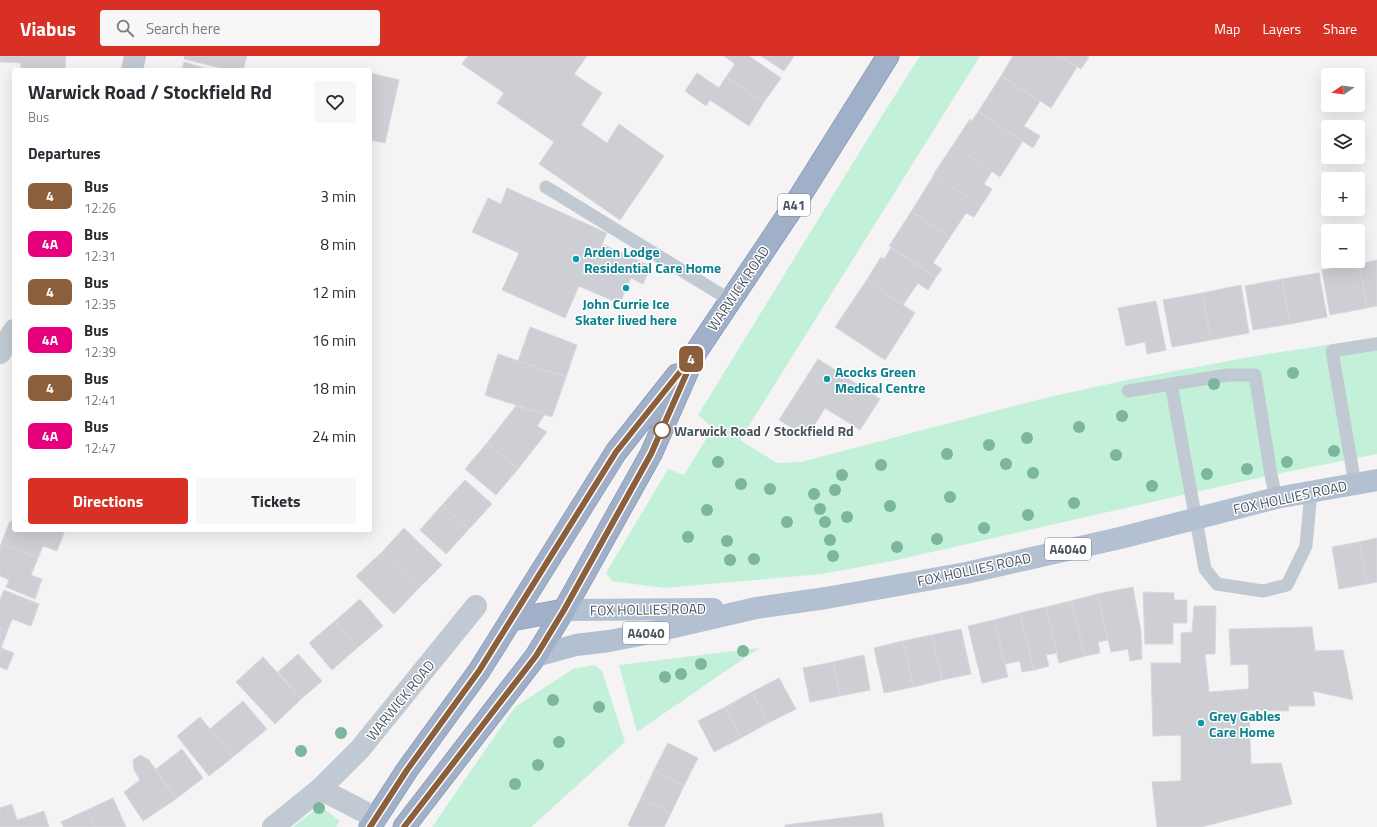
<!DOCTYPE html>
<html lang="en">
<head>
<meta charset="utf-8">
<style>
  body { margin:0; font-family:"Titillium Web",sans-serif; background:#f7f7f7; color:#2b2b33; height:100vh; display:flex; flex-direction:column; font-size:15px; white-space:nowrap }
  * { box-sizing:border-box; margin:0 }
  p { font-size:13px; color:#7c7c81 }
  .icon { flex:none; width:22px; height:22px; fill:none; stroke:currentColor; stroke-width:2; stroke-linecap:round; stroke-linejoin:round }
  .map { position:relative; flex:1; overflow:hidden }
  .drawer { position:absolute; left:12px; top:12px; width:360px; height:464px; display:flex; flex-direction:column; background:#fff; border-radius:4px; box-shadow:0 4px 16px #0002 }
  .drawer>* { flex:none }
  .badge { padding:0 8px; border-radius:6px; font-size:14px; line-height:26px }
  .needle { width:26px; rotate:257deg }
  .tools { position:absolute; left:1321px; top:12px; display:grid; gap:8px }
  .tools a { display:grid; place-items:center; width:44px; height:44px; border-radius:4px; background:#fff; box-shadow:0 4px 16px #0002; font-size:20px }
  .map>.badge { position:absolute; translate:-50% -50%; box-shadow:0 0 0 2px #fff }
  h2 { padding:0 16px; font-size:15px; line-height:36px }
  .round { display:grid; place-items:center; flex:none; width:42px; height:42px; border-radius:4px; background:#f7f7f7 }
  .head { display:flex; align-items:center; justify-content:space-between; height:68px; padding:0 16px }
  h1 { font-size:19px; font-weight:700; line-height:30px }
  .button { display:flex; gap:8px; margin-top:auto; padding:8px 16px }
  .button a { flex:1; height:46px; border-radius:4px; background:#d93025; color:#fff; font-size:16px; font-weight:700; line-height:46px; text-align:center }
  .button a+a { background:#f7f7f7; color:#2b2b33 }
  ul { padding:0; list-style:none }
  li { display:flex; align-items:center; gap:12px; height:48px; padding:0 16px }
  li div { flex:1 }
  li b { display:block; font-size:15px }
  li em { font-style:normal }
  li .badge { min-width:44px; font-weight:700; text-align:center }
  header { display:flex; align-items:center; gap:24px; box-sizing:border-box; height:56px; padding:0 20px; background:#d93025; color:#fff }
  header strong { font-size:19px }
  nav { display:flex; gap:22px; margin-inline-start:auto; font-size:14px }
  .search { width:280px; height:36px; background:#f7f7f7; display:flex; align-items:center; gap:10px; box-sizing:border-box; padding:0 14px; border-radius:4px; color:#7c7c81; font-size:15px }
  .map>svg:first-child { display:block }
</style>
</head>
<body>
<header>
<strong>Viabus</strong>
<div class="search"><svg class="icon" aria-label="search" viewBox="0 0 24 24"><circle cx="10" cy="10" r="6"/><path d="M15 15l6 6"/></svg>Search here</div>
<nav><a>Map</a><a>Layers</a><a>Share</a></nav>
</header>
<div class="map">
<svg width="1377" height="771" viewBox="0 0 1377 771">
  <rect width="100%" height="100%" fill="#f5f3f3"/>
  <g fill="#c3f0d9">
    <polygon points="920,0 980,0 740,384 777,407 801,406 1045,342 1127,324 1255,300 1377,281 1377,398 1271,419 892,505 822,518 664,532 612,525 606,517 668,413 684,419 713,372 698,359 880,63"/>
    <polygon points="759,592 637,676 619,609"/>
    <polygon points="595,609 602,615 625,686 531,771 432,771 515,651 573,613"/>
    <polygon points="320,750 340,765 336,771 293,771"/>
  </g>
  <g fill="#cdcfd5" stroke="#d7d8de">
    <polygon points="0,0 66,0 65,14 21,14 21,7 0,6"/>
    <polygon points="185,0 247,0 243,14 229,14 184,3"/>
    <polygon points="468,0 587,0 574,18 602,37 581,69 607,87 619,68 664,100 620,164 539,108 554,86 497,47 504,37 462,8"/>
    <polygon points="724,0 749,0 781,22 764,46 726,21 735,8"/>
    <polygon points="761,0 794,0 784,15"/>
    <polygon points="1013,0 1060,0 1077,11 1051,52 1001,20"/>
    <polygon points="1060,0 1087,0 1089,1 1081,13"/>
    <polygon points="184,6 211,14 182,14"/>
    <polygon points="370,17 399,24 385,87 370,84"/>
    <polygon points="697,17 719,32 726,21 764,46 749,70 710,44 706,50 685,35"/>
    <polygon points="1001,20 1040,45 1024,70 1040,80 1033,92 978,56"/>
    <polygon points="978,56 1023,85 1000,121 953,89 970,63 972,65"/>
    <polygon points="953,89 992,115 984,128 992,133 981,150 933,119"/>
    <polygon points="934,119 981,150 974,161 966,157 950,181 911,156"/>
    <polygon points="507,132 607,177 602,188 651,210 643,228 631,222 626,232 620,248 579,230 565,262 502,234 519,197 472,176 488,142 501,148"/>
    <polygon points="911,156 950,181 933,207 942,213 936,221 889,190"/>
    <polygon points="891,192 936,221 928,234 918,227 903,249 866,225 881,201 884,203"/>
    <polygon points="1377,204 1377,250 1367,252 1359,208"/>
    <polygon points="1359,208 1367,252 1330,259 1322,214"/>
    <polygon points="1319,217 1327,261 1290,268 1282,223"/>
    <polygon points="1282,223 1290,268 1253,274 1245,230"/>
    <polygon points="866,225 915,257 885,304 835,271"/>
    <polygon points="1241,229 1249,277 1211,284 1202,237"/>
    <polygon points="1202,237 1211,284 1172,291 1163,244"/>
    <polygon points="1156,245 1166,294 1147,298 1145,286 1126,290 1118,252"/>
    <polygon points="530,271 577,289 566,321 518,305"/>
    <polygon points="498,298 566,321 552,361 485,339"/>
    <polygon points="818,303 880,343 860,374 825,352 807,381 779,364"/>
    <polygon points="516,350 545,358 537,370 547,376 518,413 487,387"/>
    <polygon points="487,387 518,413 496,439 465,413"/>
    <polygon points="465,424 492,448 469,473 442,449"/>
    <polygon points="442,449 469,473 446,498 420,474"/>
    <polygon points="10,465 14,467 14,474 65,474 57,495 43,490 38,502 1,488"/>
    <polygon points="404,472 442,509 418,533 381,497"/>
    <polygon points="1377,482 1377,526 1367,528 1359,486"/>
    <polygon points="1359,486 1367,528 1339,533 1332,491"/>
    <polygon points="1,488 38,502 31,519 42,523 35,543 6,531 9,524 0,520 0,491"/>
    <polygon points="381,497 418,533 394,558 356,520"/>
    <polygon points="1133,531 1141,576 1142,603 1130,605 1128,593 1111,596 1097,538"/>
    <polygon points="4,534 39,548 31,570 12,563 7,576 0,573 0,544"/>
    <polygon points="1143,536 1174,537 1174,544 1187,544 1187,567 1173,567 1173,588 1145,588"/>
    <polygon points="1097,538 1108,584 1098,586 1100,597 1085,600 1071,545"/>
    <polygon points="360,543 383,570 357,592 335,565"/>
    <polygon points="1071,545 1085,600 1059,607 1046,551"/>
    <polygon points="1194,550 1216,550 1215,598 1205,598 1209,636 1249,633 1248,608 1231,609 1229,573 1312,571 1315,595 1343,594 1353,644 1313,635 1315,650 1288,650 1289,655 1249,654 1251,708 1281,707 1292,748 1201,771 1157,771 1152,726 1181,725 1181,679 1153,680 1151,607 1181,607 1181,577 1192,576"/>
    <polygon points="1046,551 1057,597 1046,599 1049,610 1034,614 1020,557"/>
    <polygon points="1020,557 1034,614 1022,616 1020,605 1005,608 994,564"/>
    <polygon points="994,564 1008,621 982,627 968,570"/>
    <polygon points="335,565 357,592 332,614 309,587"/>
    <polygon points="0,573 7,576 1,592 14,597 7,614 0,611"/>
    <polygon points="961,573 971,618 942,624 932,579"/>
    <polygon points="932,579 942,624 913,631 903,585"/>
    <polygon points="903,585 913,631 884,637 874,592"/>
    <polygon points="298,598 322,625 301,643 278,616"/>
    <polygon points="864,599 870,634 840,640 833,606"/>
    <polygon points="263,601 301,643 275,668 236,626"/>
    <polygon points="833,606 840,640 810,646 803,612"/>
    <polygon points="779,622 796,653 768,667 752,636"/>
    <polygon points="752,636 768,667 741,682 725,651"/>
    <polygon points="243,645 267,673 233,701 210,673"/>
    <polygon points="725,651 741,682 714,696 698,665"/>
    <polygon points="200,661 233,701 209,720 177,680"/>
    <polygon points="668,687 698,702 684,730 654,714"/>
    <polygon points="182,693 203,722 176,743 156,713"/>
    <polygon points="140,699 149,704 176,743 143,765 124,736 140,724 134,714 133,704"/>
    <polygon points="654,714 684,730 671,757 641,742"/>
    <polygon points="113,742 126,771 95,771 87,754"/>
    <polygon points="641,742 671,757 664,771 631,771 628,769"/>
    <polygon points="12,748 17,764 44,755 49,771 0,771 0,752"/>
    <polygon points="87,754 95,771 64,771 61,766"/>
    <polygon points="882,757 884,771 785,771 785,769"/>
  </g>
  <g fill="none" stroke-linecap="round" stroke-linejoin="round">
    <defs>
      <g id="trunk">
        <polyline points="511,564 564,554"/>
        <polyline points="370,771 407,714 479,615 616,396 677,319"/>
        <polyline points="404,771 536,600 564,554 651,398 696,296 797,145 888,0"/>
      </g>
    </defs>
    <use href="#trunk" stroke="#778cac" stroke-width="23"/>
    <g stroke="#c1c9d2" stroke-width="13">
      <polyline points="546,131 730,244"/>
      <polyline points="1171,328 1205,513 1217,528 1263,535 1287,529 1306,490 1311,436"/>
      <polyline points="1128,335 1228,319 1255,319 1271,419 1276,442"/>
      <polyline points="1355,428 1332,295 1377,288"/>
    </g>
    <g stroke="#c1c9d2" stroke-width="22">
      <polyline points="132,14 135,0"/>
      <polyline points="0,297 14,274"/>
      <polyline points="320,733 376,762"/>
      <polyline points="273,771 320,733 360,693 476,550"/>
    </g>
    <g stroke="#b3c0d1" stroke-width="22">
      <polyline points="564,554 713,553"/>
      <polyline points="536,600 576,589 609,585 635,580 756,552 826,542 966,517 1120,482 1276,442 1377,424"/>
    </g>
    <use href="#trunk" stroke="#a0b0c8" stroke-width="22"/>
  </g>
  <g fill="#7bb69d">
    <circle cx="1293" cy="317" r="6"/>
    <circle cx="1214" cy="328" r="6"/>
    <circle cx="1122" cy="360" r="6"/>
    <circle cx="1079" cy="371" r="6"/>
    <circle cx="1027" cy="382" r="6"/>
    <circle cx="989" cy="389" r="6"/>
    <circle cx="1334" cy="395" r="6"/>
    <circle cx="947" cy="398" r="6"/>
    <circle cx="1116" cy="399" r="6"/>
    <circle cx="718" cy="406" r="6"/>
    <circle cx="1287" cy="406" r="6"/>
    <circle cx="1006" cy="408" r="6"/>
    <circle cx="881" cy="409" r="6"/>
    <circle cx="1247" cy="413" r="6"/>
    <circle cx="1033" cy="417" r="6"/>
    <circle cx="1207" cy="418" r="6"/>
    <circle cx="842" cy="419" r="6"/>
    <circle cx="741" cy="428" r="6"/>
    <circle cx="1152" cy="430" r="6"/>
    <circle cx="770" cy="433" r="6"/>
    <circle cx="835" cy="434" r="6"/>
    <circle cx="814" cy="438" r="6"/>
    <circle cx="950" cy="441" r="6"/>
    <circle cx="1074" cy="447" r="6"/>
    <circle cx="890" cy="450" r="6"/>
    <circle cx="820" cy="453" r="6"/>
    <circle cx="707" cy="454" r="6"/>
    <circle cx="1028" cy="459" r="6"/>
    <circle cx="847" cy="461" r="6"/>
    <circle cx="787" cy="466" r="6"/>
    <circle cx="825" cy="466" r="6"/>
    <circle cx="984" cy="472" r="6"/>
    <circle cx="688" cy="481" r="6"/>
    <circle cx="937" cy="483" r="6"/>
    <circle cx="830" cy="484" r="6"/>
    <circle cx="727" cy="485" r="6"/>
    <circle cx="897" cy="491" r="6"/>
    <circle cx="833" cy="500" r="6"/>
    <circle cx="754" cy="503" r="6"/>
    <circle cx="730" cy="504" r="6"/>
    <circle cx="743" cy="595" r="6"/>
    <circle cx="701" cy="608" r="6"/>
    <circle cx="681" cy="618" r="6"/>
    <circle cx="665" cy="621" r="6"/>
    <circle cx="553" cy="644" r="6"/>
    <circle cx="599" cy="651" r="6"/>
    <circle cx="341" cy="677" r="6"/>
    <circle cx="559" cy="686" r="6"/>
    <circle cx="301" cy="695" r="6"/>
    <circle cx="538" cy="709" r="6"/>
    <circle cx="515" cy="728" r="6"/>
    <circle cx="319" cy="752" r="6"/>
  </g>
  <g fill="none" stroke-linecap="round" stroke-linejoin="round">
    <defs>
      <polyline id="line" points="370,771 407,714 479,615 616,396 696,296 651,398 564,554 536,600 404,771"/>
    </defs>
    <use href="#line" stroke="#fff" stroke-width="9"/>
    <use href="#line" stroke="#8b5e3c" stroke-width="6"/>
  </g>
  <g fill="#0f9aa8" stroke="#fff" stroke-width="1.5">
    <circle cx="576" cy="203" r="4"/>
    <circle cx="626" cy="232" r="4"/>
    <circle cx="827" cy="323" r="4"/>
    <circle cx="1201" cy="667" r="4"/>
  </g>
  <circle fill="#fff" stroke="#8b5e3c" stroke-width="2" cx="662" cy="374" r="8"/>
  <g text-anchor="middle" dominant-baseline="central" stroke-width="3" stroke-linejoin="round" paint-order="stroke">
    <g fill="#fff" stroke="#808790" stroke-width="1">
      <rect x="778" y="138" width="32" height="22" rx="3"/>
      <rect x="1045" y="482" width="46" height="22" rx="3"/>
      <rect x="623" y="566" width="46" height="22" rx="3"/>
    </g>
    <g font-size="13" font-weight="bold" fill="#4a5461">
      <text x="794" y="149">A41</text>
      <text x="1068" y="493">A4040</text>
      <text x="646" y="577">A4040</text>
    </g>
    <g font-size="14" font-weight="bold" fill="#0d838f" stroke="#fff" text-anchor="start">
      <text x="584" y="195">Arden Lodge<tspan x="584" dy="16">Residential Care Home</tspan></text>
      <text x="626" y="247" text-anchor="middle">John Currie Ice<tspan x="626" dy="16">Skater lived here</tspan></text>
      <text x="835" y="315">Acocks Green<tspan x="835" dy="16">Medical Centre</tspan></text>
      <text x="1209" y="659">Grey Gables<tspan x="1209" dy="16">Care Home</tspan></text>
    </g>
    <g font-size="14" fill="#4a5461" stroke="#fff">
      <text transform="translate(738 232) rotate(-56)">WARWICK ROAD</text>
      <text transform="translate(1290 441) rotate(-12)">FOX HOLLIES ROAD</text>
      <text transform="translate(974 513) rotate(-12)">FOX HOLLIES ROAD</text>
      <text transform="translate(648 553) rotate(-1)">FOX HOLLIES ROAD</text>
      <text transform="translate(400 644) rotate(-51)">WARWICK ROAD</text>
    </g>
    <g font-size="14" font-weight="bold" fill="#4a5461" stroke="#fff" text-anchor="start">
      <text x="674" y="374">Warwick Road / Stockfield Rd</text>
    </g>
  </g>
</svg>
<div class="tools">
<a><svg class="needle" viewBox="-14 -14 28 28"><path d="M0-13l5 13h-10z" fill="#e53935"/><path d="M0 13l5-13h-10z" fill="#7c7c81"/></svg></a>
<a><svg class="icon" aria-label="layers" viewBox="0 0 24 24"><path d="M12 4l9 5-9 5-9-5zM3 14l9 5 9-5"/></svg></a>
<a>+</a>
<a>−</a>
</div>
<b class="badge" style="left:691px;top:303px;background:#8b5e3c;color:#fff">4</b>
<section class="drawer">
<div class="head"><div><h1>Warwick Road / Stockfield Rd</h1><p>Bus</p></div><a class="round"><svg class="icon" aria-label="heart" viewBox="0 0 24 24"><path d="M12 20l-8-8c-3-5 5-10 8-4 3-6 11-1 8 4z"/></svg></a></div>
<h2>Departures</h2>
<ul>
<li><span class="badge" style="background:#8b5e3c;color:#fff">4</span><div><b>Bus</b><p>12:26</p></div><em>3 min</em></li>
<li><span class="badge" style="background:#e6007e;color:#fff">4A</span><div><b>Bus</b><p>12:31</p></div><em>8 min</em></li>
<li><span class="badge" style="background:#8b5e3c;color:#fff">4</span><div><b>Bus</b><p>12:35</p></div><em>12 min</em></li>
<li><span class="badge" style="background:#e6007e;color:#fff">4A</span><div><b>Bus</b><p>12:39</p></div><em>16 min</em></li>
<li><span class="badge" style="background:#8b5e3c;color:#fff">4</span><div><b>Bus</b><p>12:41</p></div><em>18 min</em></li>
<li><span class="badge" style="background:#e6007e;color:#fff">4A</span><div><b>Bus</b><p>12:47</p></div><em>24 min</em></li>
</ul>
<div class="button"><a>Directions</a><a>Tickets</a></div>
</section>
</div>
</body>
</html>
